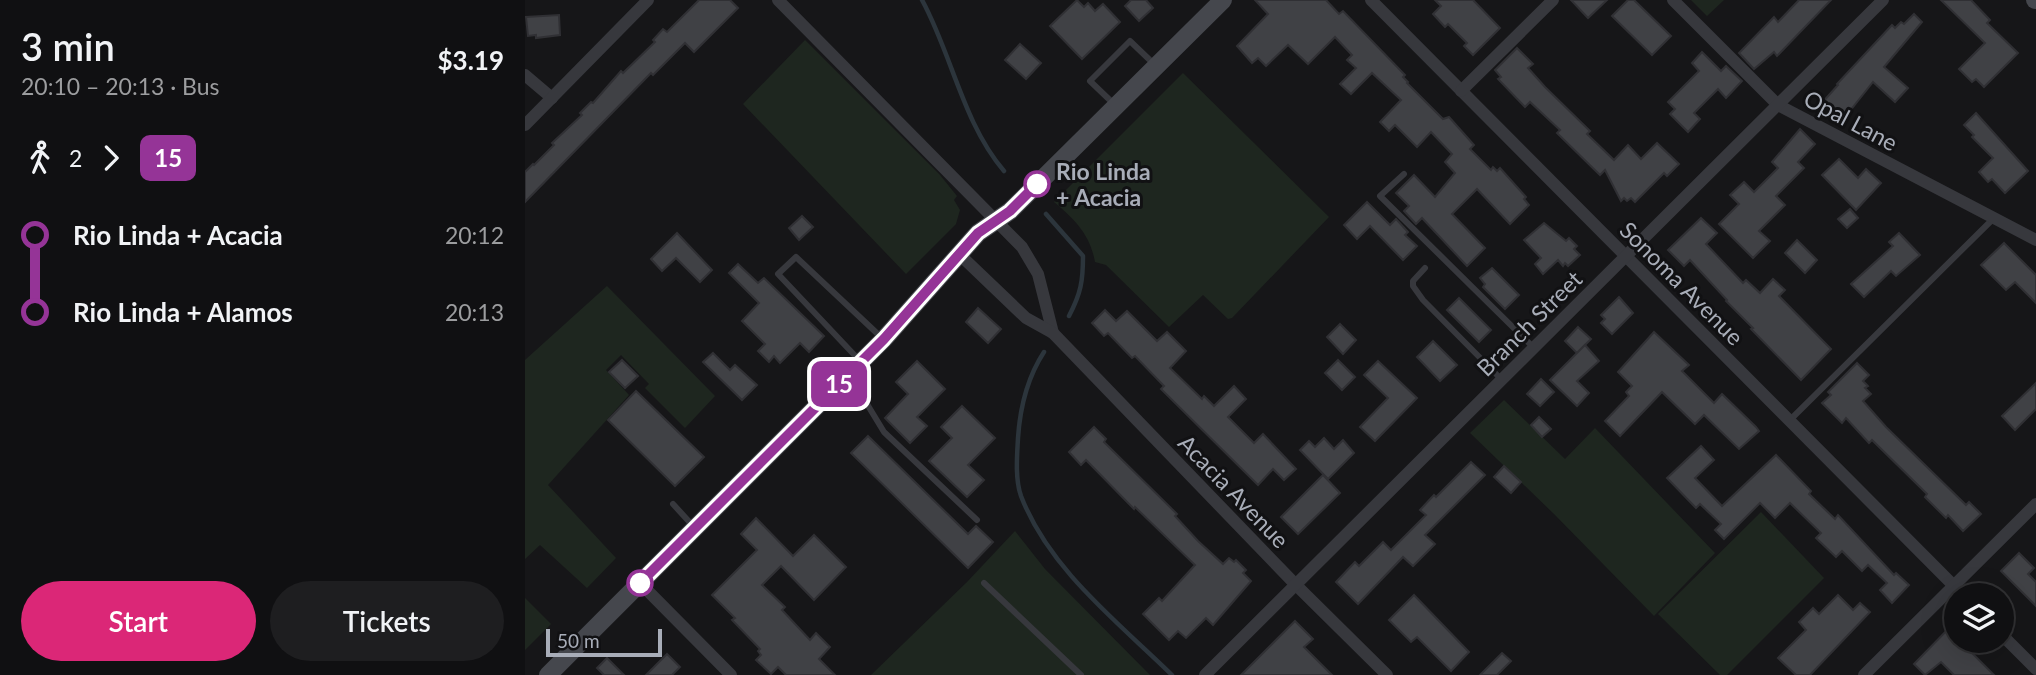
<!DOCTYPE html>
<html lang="en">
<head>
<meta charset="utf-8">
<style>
  body { margin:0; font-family:Lato,sans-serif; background:#1e1e20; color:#f1f3f6; height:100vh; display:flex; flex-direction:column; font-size:26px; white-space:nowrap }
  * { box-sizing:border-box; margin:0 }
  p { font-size:23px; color:#9c9d9f }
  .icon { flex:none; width:38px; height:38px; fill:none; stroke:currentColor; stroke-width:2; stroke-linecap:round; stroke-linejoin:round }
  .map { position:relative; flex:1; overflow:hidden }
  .panel { display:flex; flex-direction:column; background:#101012; width:525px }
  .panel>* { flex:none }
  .badge { padding:0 14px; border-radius:10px; font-size:24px; line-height:46px }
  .buttons { position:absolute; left:1419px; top:583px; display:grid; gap:14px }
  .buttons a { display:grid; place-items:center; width:70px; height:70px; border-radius:50%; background:#101012; box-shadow:0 7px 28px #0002,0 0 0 2px #303032; font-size:35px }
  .scale { position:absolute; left:21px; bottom:18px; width:116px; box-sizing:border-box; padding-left:7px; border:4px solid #a8adb8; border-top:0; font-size:19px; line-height:24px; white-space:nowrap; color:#a8adb8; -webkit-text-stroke:5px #111113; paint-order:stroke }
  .map>.badge { position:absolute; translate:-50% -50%; box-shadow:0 0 0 4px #fff }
  .legs { display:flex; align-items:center; gap:10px; height:77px; padding:0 21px; font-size:23px }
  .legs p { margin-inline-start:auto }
  .head { display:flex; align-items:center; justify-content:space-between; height:119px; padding:0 21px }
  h1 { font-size:38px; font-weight:600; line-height:52px }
  .cta { display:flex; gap:14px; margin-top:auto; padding:14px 21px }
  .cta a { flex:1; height:80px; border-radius:42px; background:#db2777; color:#fff; font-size:28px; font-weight:600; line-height:80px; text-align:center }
  .cta a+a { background:#1e1e20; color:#f1f3f6 }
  ul { padding:0 21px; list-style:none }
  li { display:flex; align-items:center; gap:24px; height:77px; font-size:26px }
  li i { display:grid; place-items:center; width:10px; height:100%; margin:0 9px; background:currentColor }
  li i::after { content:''; width:18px; height:18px; margin:-9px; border:5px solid; border-radius:50%; background:#101012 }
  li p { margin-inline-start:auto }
  li:first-child i { background:linear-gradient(#0000 50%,currentColor 0) }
  li:last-child i { background:linear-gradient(currentColor 50%,#0000 0) }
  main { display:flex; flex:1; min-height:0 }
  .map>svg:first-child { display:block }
</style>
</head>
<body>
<main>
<section class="panel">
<div class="head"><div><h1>3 min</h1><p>20:10 – 20:13 · Bus</p></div><b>$3.19</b></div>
<div class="legs"><svg class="icon" aria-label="walk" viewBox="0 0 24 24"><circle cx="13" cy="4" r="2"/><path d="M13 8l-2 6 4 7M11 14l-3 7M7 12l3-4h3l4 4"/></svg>2<svg class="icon" aria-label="forward" viewBox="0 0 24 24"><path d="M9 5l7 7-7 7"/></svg><b class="badge" style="background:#953497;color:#fff">15</b></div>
<ul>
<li><i style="color:#953497"></i><b>Rio Linda + Acacia</b><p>20:12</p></li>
<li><i style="color:#953497"></i><b>Rio Linda + Alamos</b><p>20:13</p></li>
</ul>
<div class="cta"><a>Start</a><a>Tickets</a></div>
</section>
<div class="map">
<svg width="1511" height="675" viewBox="0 0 1511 675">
  <rect width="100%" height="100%" fill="#161618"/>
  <g fill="#1e261f">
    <polygon points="1166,0 1199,0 1182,16"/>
    <polygon points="280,40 415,175 432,196 429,200 435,210 431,224 381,274 218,104"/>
    <path d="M 658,73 L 804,217 L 707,318 L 703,319 L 678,295 L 644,327 L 581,265 L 570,262 C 565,234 550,220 529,202 Z"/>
    <polygon points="82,286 190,396 160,428 120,388 124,384 96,355 81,370 104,395 23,485 91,558 62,588 15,545 0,559 0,360"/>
    <polygon points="979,400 1040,459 1070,428 1190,553 1129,616 1029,514 945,433"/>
    <polygon points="1236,512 1299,578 1202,675 1195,675 1133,614"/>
    <polygon points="490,531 520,569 625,675 346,675 442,582"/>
    <polygon points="0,598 26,624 0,650"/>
  </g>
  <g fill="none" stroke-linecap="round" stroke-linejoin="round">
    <g stroke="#2c353c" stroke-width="4.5">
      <path d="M 397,0 C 427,55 438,123 479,171"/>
      <path d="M 521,214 L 558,256 C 558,281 556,293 544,316"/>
      <path d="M 519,352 C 502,378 495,408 493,438 C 492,456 490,479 496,496 C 524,569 593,622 647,675"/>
    </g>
  </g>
  <g fill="#404145" stroke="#303034" stroke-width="2">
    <polygon points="174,0 205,0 213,8 169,52 160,43 128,75 126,73 0,202 0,172 8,164 9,165 29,145 27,143 57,115 55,113 66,102 68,103 96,71 98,73 130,42 128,40 138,29 142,32"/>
    <polygon points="552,0 559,7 563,3 570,11 578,4 595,22 557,59 525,26"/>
    <polygon points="606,0 621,0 628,8 614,21 600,6"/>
    <polygon points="730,0 801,0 814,14 818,11 880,75 878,77 883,82 882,83 918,119 924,117 949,145 945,149 966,170 968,167 972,171 975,168 1001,197 999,199 1004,205 985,224 952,189 927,214 960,248 942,266 897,218 891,224 879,211 884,206 871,193 889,175 910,197 930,173 920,162 927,154 906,132 892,147 870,125 864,131 855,122 876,100 847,73 826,94 815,84 831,68 822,60 827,55 810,37 783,64 763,45 741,66 733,58 727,63 712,46 743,14"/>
    <polygon points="910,0 948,0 975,28 948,55 939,46 942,43 923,24 920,27 908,14 916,6"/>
    <polygon points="1046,0 1082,0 1063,18"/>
    <polygon points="1103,0 1109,0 1146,36 1127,55 1087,16"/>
    <polygon points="1274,0 1306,0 1252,56 1249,52 1229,69 1214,53 1249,17 1253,22"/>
    <polygon points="1416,0 1446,0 1465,20 1462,23 1493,53 1459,87 1451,79 1447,82 1434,69 1460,43"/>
    <polygon points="1389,14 1397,22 1359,67 1383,88 1370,102 1348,82 1316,122 1296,104 1313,85 1312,84 1367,25 1370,28 1376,22 1379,24"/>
    <polygon points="34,15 35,35 11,38 11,35 3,36 1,17"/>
    <polygon points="495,44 516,63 501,79 480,60"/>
    <polygon points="992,48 1008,64 1003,68 1020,87 1065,131 1062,134 1089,160 1103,145 1116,159 1132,143 1154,164 1142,176 1139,173 1110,202 1106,198 1102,201 1099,198 1096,201 1080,170 1075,175 1032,133 1035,130 1005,102 1000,107 973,79 976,77 970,70"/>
    <polygon points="1177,52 1196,71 1201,66 1217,81 1201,98 1193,89 1169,113 1175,119 1163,132 1145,114 1150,109 1143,102 1174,71 1167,63"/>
    <polygon points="1451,113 1503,171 1480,193 1467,179 1463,182 1454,172 1468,158 1447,137 1449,135 1439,125"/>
    <polygon points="1275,129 1290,144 1273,162 1279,168 1251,196 1260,205 1234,231 1245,241 1228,258 1194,224 1214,204 1205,195 1219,182 1229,192 1253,168 1247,162"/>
    <polygon points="1314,159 1333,178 1341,169 1356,183 1331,210 1297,175"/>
    <polygon points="842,202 865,225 871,219 883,232 880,235 892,246 878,260 845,226 832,239 819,225"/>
    <polygon points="1325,209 1333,218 1322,228 1313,219"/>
    <polygon points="277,216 288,227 274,240 264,228"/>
    <polygon points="1176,218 1192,233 1181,244 1218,283 1221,280 1235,293 1248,279 1260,290 1254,296 1306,349 1276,380 1226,329 1228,328 1201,301 1202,300 1165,260 1159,266 1143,250"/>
    <polygon points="1019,223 1041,241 1044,238 1052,246 1049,249 1055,255 1043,266 1040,263 1038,266 1033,260 1018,274 1010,264 1016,258 999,240"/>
    <polygon points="152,233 187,270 175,282 151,258 137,271 126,259"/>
    <polygon points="1374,233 1395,255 1371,276 1366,271 1339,297 1326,284 1368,246 1364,242"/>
    <polygon points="1272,240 1292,260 1280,273 1260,253"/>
    <polygon points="1479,243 1511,275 1511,303 1490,282 1481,290 1456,265"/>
    <polygon points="213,264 233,283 239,278 299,336 284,352 275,343 255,363 249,356 244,362 233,351 240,344 217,321 234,303 204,273"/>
    <polygon points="967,268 994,295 980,309 958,287 960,284 955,278"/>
    <polygon points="1094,297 1108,313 1087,334 1076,323 1080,319 1076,315"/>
    <polygon points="934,298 966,330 954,342 922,310"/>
    <polygon points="453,308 476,329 463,343 441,322"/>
    <polygon points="580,310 591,321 602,311 632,341 642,332 661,351 645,368 677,399 679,396 689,406 709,386 721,399 703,417 729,443 738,434 771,469 759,480 748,469 733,485 636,389 639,386 610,356 607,358 583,333 579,336 567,323"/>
    <polygon points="815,324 831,340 818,354 802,337"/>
    <polygon points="1053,327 1066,339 1052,353 1040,341"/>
    <polygon points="1129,332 1164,365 1157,371 1189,403 1197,394 1231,427 1234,431 1214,449 1179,415 1170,424 1137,392 1095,436 1080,421 1104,396 1101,392 1107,386 1093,372"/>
    <polygon points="908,341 932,365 915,381 892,357"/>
    <polygon points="1060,345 1074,361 1052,381 1064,393 1052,406 1025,380"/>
    <polygon points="188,353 205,370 210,365 232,385 217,400 178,362"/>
    <polygon points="97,360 113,376 100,388 84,372"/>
    <polygon points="813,360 830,377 817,390 800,373"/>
    <polygon points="392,361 420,389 392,417 402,426 385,443 360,418 383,394 371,382"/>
    <polygon points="853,361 892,398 850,441 835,427 863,398 839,375"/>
    <polygon points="1332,363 1344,375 1338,381 1343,386 1340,388 1346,394 1338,401 1361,427 1441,505 1444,502 1456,514 1438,531 1423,515 1421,518 1400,497 1402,494 1347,440 1344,443 1321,418 1317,423 1297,403 1306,395 1303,392"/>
    <polygon points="1016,379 1029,392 1015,406 1002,394"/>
    <polygon points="1511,383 1511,409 1490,430 1477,416"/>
    <polygon points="111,391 179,457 150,486 83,420"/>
    <polygon points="437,406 470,438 443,465 459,480 442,497 404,461 427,438 416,427"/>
    <polygon points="1014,417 1026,429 1017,437 1006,425"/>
    <polygon points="569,427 581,439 579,442 652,514 650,516 673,541 698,564 704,558 709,562 711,560 721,570 718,573 726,581 688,625 681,618 661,638 653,631 644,640 618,614 634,598 637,601 670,565 610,507 609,509 561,460 556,465 544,452"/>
    <polygon points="343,436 443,534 451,526 468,542 443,568 326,453"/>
    <polygon points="799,438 809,449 818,440 829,453 803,479 775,450 784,441 790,447"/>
    <polygon points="1176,446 1189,460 1170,478 1197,506 1251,455 1286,491 1284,494 1310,519 1313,515 1369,575 1371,573 1384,585 1367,603 1355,590 1362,583 1343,565 1337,571 1317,551 1311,557 1291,538 1296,533 1265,503 1250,518 1235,503 1199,539 1190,530 1196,524 1175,504 1171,508 1142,478"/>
    <polygon points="946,462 960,475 900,535 910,544 888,566 878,557 833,604 811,582 830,562 834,566 858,542 866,550 901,515 895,510 909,495 911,497"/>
    <polygon points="979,466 996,482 986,493 969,477"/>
    <polygon points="798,475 815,493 773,534 756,517"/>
    <polygon points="231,518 268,556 289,535 321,567 289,600 256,566 237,585 260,607 257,610 285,640 291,633 305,647 294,659 310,675 261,675 253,667 246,674 231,660 236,655 233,651 235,649 207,620 210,618 187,595 232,550 216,534"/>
    <polygon points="1494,553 1509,568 1503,574 1511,582 1511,606 1476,571"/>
    <polygon points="889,595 944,652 926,671 892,637 886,642 864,620"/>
    <polygon points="1313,595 1328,610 1335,603 1345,612 1285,675 1271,675 1253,658 1281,630 1274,622 1288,608 1294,614"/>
    <polygon points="1432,620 1432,640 1434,640 1469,675 1429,675 1416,662 1400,675 1389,664"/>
    <polygon points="770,621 788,639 779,647 807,675 716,675"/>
    <polygon points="977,653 986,661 972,675 955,675"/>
    <polygon points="142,654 155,667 147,675 121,675"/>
    <polygon points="82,658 99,675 79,675 72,668"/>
  </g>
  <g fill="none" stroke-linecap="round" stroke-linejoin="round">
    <g stroke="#37383d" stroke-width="6">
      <polyline points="590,105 565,81 605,41 630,65"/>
      <polyline points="879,174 855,196 1009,348"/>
      <polyline points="900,268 888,281 888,286 898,300 977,380"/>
      <polyline points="335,361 253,274 271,257 357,338"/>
      <polyline points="325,376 359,432 452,520"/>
      <polyline points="1264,421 1469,218"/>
      <polyline points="148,504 169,527"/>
      <polyline points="459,583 556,675"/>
    </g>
    <g stroke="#37383d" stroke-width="12">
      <polyline points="253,0 497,247 513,274 528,333"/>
      <polyline points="846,0 1438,595"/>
      <polyline points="1148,0 1253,105 1511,240"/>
      <polyline points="0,75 27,98"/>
      <polyline points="936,91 1028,0"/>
      <polyline points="0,125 123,0"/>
      <polyline points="434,254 501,318 528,333 771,585 862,675"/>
      <polyline points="115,583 206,675"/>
      <polyline points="1477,635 1511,669"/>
      <polyline points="680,675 1358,0"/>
      <polyline points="1339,675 1511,504"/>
    </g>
    <g stroke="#45474d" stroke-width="18">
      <polyline points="1510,0 1511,0"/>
      <polyline points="23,675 359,339 453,233 485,211 698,0"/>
    </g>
  </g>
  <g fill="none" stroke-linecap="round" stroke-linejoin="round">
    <defs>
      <polyline id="line-1" points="115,583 359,339 453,233 485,211 512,184"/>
    </defs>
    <use href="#line-1" stroke="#fff" stroke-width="16"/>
    <use href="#line-1" stroke="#953497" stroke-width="10"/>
  </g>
  <g fill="#fff" stroke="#953497" stroke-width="3.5">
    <circle cx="512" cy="184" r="12"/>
    <circle cx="115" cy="583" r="12"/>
  </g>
  <g text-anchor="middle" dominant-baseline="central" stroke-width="6" stroke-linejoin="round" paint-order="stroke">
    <g font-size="23" fill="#a8adb8" stroke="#111113">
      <text transform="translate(1326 120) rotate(28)">Opal Lane</text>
      <text transform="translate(1157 283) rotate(45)">Sonoma Avenue</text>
      <text transform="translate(1004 323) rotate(-45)">Branch Street</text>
      <text transform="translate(709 491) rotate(46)">Acacia Avenue</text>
    </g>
    <g font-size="23" font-weight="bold" fill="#a8adb8" stroke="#111113" text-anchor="start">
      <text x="531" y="171">Rio Linda<tspan x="531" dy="26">+ Acacia</tspan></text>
    </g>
  </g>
</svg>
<div class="buttons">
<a><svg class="icon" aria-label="layers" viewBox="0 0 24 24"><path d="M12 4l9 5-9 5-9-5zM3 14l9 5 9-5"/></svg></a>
</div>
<div class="scale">50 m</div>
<b class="badge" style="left:314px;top:384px;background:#953497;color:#fff">15</b>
</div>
</main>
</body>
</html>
